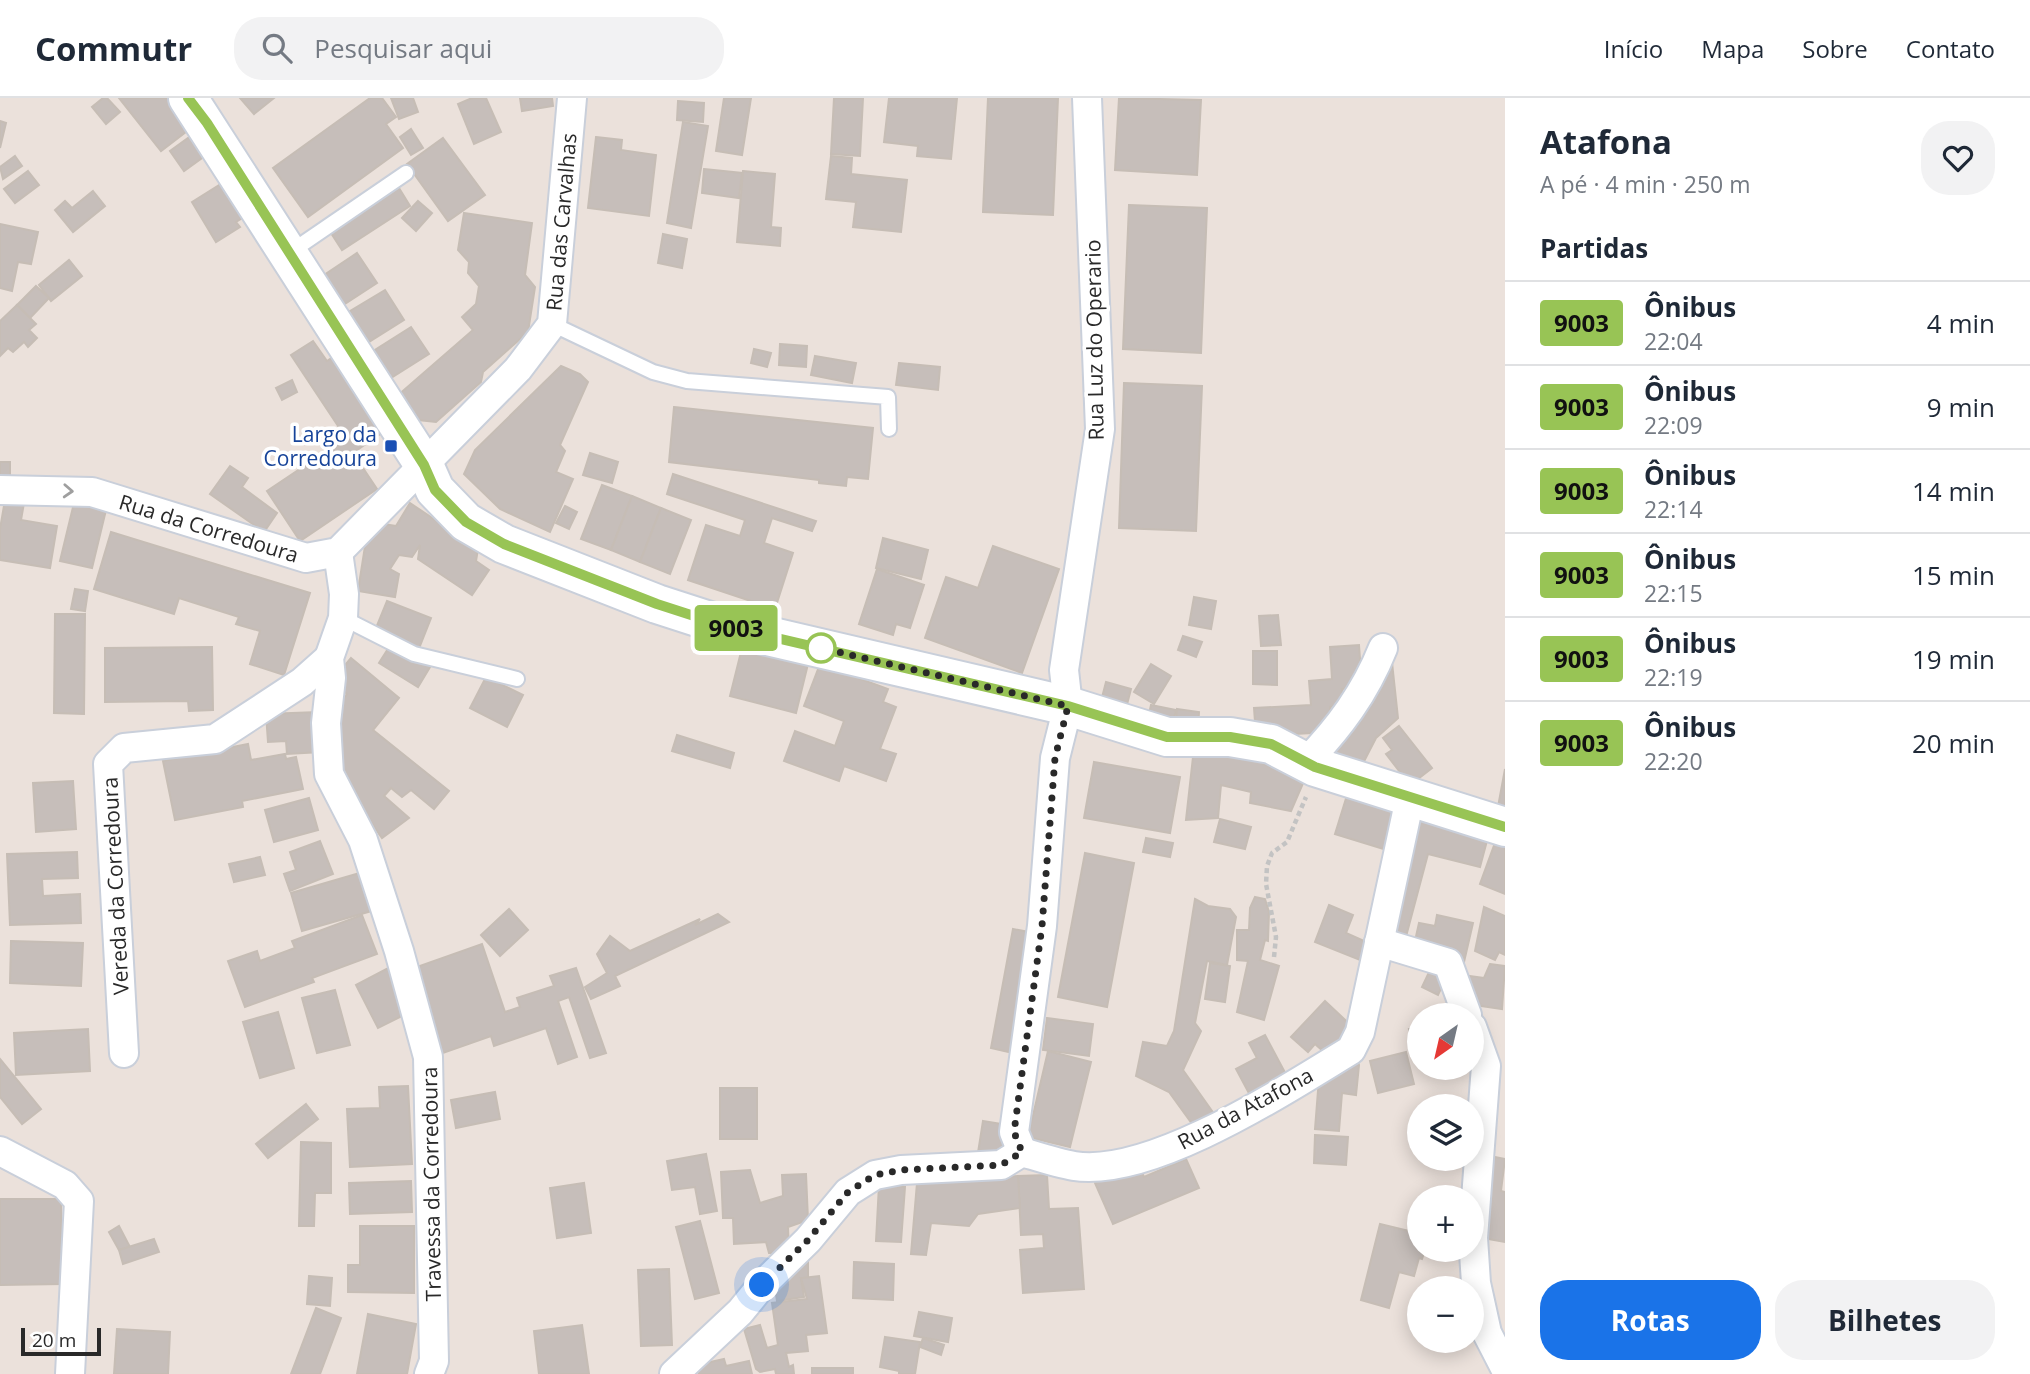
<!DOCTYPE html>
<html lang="pt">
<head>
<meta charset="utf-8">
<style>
  body { margin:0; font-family:"Open Sans",sans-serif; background:#f2f2f3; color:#1f2937; height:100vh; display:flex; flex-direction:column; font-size:26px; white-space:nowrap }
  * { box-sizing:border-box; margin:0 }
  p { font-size:23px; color:#747a83 }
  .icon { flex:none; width:38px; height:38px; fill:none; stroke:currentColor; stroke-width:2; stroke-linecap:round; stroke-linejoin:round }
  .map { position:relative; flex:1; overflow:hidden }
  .side { display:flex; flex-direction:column; background:#fff; width:525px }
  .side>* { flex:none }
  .badge { padding:0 14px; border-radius:5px; font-size:24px; line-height:46px }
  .needle { width:46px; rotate:214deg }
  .fabs { position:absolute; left:1407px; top:905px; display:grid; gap:14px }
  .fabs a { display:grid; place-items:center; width:77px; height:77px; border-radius:50%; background:#fff; box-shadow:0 4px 18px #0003; font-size:35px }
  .scale { position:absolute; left:21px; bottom:18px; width:80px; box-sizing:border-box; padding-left:7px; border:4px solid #292929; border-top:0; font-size:19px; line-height:24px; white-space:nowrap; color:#292929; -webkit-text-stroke:5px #fff; paint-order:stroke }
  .you { position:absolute; width:35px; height:35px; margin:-18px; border:5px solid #fff; border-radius:50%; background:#1a73e8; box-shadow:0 0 0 10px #1a73e833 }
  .map>.badge { position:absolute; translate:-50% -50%; box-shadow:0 0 0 4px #fff }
  h2 { padding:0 35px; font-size:26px; line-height:63px }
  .round { display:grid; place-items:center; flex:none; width:74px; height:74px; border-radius:28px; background:#f2f2f3 }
  .headline { display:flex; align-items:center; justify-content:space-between; height:119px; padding:0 35px }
  h1 { font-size:33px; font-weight:700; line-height:52px }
  .action { display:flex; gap:14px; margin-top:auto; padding:14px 35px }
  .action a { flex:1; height:80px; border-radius:28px; background:#1a73e8; color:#fff; font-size:28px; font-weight:700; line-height:80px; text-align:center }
  .action a+a { background:#f2f2f3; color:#1f2937 }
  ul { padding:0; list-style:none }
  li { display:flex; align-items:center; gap:21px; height:84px; padding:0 35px; border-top:2px solid #e0e1e3 }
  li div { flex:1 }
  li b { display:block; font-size:26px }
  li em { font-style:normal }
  li .badge { min-width:77px; font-weight:700; text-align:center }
  header { display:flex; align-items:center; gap:42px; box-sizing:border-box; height:98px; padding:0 35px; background:#fff; border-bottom:2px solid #e0e1e3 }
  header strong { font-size:33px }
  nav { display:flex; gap:38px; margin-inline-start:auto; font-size:24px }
  .search { width:490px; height:63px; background:#f2f2f3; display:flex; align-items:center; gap:18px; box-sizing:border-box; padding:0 24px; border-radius:28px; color:#747a83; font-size:26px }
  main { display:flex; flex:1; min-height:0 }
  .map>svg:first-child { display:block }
</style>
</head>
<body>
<header>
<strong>Commutr</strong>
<div class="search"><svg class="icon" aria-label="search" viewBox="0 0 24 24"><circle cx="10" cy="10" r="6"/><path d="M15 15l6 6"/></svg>Pesquisar aqui</div>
<nav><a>Início</a><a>Mapa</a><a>Sobre</a><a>Contato</a></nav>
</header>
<main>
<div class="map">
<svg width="1505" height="1276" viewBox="0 0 1505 1276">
  <rect width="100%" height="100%" fill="#ebe1db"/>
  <g fill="#c6beba" stroke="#c6bdb5" stroke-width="2">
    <polygon points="103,0 107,0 120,14 106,26 92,9"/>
    <polygon points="119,0 167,0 191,30 161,53"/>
    <polygon points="240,0 274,0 254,16"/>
    <polygon points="370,0 382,0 396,19 386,26 403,50 308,119 273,70"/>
    <polygon points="391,0 413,0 418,14 399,21"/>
    <polygon points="472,0 486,0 501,34 474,46 458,6"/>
    <polygon points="520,0 552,0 553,8 522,13"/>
    <polygon points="724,0 751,0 742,57 716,53"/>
    <polygon points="834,0 863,0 860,58 831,56"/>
    <polygon points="889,0 957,0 951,61 917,58 918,48 884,44"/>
    <polygon points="988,0 1058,0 1053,117 983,114"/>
    <polygon points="1119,0 1201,2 1197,77 1115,72"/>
    <polygon points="678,3 704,5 703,24 677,22"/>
    <polygon points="0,23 6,25 0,50"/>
    <polygon points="683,24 708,28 691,130 667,125"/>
    <polygon points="411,31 423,50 411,57 400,39"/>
    <polygon points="195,35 209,55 184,73 170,53"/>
    <polygon points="596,39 622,42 621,52 656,57 649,118 588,110"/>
    <polygon points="443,40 485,97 448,123 407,66"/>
    <polygon points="15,58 22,68 3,81 0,69"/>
    <polygon points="831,58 852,60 851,76 907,82 901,134 853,129 856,104 826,101"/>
    <polygon points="704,71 742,75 739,100 702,95"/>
    <polygon points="28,73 39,87 15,105 4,91"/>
    <polygon points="743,73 775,76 771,129 781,130 780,148 737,144"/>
    <polygon points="227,82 249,116 236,124 240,129 216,144 192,104"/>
    <polygon points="399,90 410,108 342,152 331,135"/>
    <polygon points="93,93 105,108 73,134 55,112 65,103 72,110"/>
    <polygon points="418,103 432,115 416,133 402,120"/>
    <polygon points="1129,107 1207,110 1201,255 1123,251"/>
    <polygon points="464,115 532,125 525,177 535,189 528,234 483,274 481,284 436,324 418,322 397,298 473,232 462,219 476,206 479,188 468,175 469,164 458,152"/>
    <polygon points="0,126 38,134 31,166 18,164 12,193 0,190"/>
    <polygon points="663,136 687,141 682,170 658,165"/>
    <polygon points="357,155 377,185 340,209 321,179"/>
    <polygon points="69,162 82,178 51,203 39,187"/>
    <polygon points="36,188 49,200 30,220 17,207"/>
    <polygon points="385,192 404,222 364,247 345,216"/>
    <polygon points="17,207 36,226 29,232 37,240 28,249 24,244 13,254 8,250 0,258 0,223"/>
    <polygon points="411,229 429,256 388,282 370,255"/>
    <polygon points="313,243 327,263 333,259 383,334 353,355 377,391 300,443 267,393 346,340 291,257"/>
    <polygon points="780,246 807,248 806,269 779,267"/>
    <polygon points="754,251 771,255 767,269 751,265"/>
    <polygon points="815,258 856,265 852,285 811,277"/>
    <polygon points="899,265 940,269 938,292 896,287"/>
    <polygon points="561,268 580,276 588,284 560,347 565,353 556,374 573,381 550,434 500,411 464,376 475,352"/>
    <polygon points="292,282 297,294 282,302 276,290"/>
    <polygon points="1124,285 1202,288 1196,433 1119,430"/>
    <polygon points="674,309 873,330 868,381 847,379 846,388 819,385 819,382 669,364"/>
    <polygon points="590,355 618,364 612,385 583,377"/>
    <rect x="0" y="364" width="10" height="18"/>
    <polygon points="230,368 248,380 242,389 277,415 264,434 210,396"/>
    <polygon points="673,376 816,423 812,433 772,420 764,445 793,455 775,511 688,482 706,427 740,438 745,422 667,396"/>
    <polygon points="602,387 632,398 611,452 581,441"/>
    <polygon points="632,398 661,410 640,464 611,452"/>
    <polygon points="5,402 24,405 21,422 57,428 50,470 0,462 0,431"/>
    <polygon points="74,405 106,412 92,470 60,463"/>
    <polygon points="410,405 478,451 476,463 489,472 472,497 418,461 420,447 412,459 399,457 390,471 399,476 395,499 358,493 366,442 378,425 396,428"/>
    <polygon points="565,408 577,414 569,431 556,425"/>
    <polygon points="661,410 691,422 670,476 640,464"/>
    <polygon points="111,434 310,495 284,577 250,566 260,533 236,526 239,519 179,500 174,516 94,491"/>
    <polygon points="883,440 928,452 921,481 876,470"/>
    <polygon points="993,448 1059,471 1022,575 925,540 946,479 978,490"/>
    <polygon points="877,471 924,487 910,530 896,526 893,537 859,526"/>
    <polygon points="75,491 88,493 85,513 71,511"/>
    <polygon points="1194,499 1216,503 1211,531 1189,527"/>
    <polygon points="387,503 431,520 418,553 374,535"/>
    <polygon points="55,516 85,516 84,616 54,615"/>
    <polygon points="1278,517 1281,547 1261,548 1259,518"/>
    <polygon points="1183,538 1202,544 1196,559 1178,552"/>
    <polygon points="391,546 430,569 418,589 379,565"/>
    <polygon points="1359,547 1362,590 1342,591 1343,608 1330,609 1331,634 1256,638 1254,610 1311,607 1309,583 1332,581 1330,549"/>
    <polygon points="212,549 213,612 189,613 188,603 105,604 105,550"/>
    <polygon points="742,550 808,566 796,615 730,598"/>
    <polygon points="1253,553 1277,553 1277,587 1253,586"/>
    <polygon points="1391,555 1398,620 1376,640 1356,679 1320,662"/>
    <polygon points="351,560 399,600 373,632 449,693 434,711 411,692 402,699 391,690 384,698 409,720 382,740 336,675 341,623 333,613 347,596 332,583"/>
    <polygon points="820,566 888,591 883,604 896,609 880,651 896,656 886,683 844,668 839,683 784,663 795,633 835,648 844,623 804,608"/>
    <polygon points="1151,566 1171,578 1154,606 1134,594"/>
    <polygon points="486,579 523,597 507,629 470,610"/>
    <polygon points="1106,584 1131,591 1124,618 1099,611"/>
    <polygon points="1151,607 1176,612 1171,635 1146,630"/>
    <polygon points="1177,611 1199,614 1198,633 1175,631"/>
    <polygon points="318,614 321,654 287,656 286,643 268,644 266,616"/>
    <polygon points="1399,628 1432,670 1410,687 1386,656 1392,652 1383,640"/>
    <polygon points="677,637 734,655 730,670 672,653"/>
    <polygon points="248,646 251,662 285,656 286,661 296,659 303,691 242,703 243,709 175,722 163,663"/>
    <polygon points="1194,650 1237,654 1304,683 1291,713 1250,705 1251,694 1221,687 1218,720 1186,722"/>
    <polygon points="1094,664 1180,679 1170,735 1084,720"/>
    <polygon points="1505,671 1505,728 1495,725"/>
    <polygon points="73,683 76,731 36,734 33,685"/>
    <polygon points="1348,694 1403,712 1390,753 1335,736"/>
    <polygon points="309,700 318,732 274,744 265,712"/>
    <polygon points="1413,719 1488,739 1480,769 1428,756 1404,846 1381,839"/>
    <polygon points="1220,721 1251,729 1245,751 1214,744"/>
    <polygon points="1146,740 1173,745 1170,759 1143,754"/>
    <polygon points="1496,742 1505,745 1505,796 1480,786"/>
    <polygon points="320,743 333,776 290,793 284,776 296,772 290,754"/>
    <polygon points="77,754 78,780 42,781 43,798 80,796 81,825 10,827 7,756"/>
    <polygon points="1085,755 1134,765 1107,909 1058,899"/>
    <polygon points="260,759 265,777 234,784 229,766"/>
    <polygon points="363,774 375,812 302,833 291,795"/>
    <polygon points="1255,799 1265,801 1269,814 1268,843 1265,842 1260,862 1279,868 1264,922 1237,914 1248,863 1237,862 1237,832 1249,832 1250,810"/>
    <polygon points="1195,801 1208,808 1230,811 1236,819 1227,867 1207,863 1195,925 1201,933 1183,972 1217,1020 1198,1034 1169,994 1136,978 1143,944 1167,948 1174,933"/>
    <polygon points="1329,807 1353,817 1346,835 1371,846 1365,864 1315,844"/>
    <polygon points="1484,809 1505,818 1505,857 1499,854 1495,862 1475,853"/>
    <polygon points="509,811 528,832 500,858 481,837"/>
    <polygon points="718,816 729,824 615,878 620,888 591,901 585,889 607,875 597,856 610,838 630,853 700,821 695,827"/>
    <polygon points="362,817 377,856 312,880 314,884 245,909 228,863 257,853 260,863 295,850 292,843"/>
    <polygon points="1437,817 1473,825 1464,864 1413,852 1419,825 1435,828"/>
    <polygon points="1013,831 1035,835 1013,955 991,950"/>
    <polygon points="11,843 83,845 81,888 10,885"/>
    <polygon points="482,846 505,914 520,909 517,900 554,888 550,878 576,870 606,955 590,960 569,899 558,903 577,959 558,966 546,930 494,948 491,938 440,956 411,871"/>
    <polygon points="1210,865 1230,868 1225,904 1205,901"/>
    <polygon points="1490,866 1505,868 1502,911 1467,906 1469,878 1484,880"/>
    <polygon points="390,869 412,913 378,930 356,887"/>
    <polygon points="1430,872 1446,880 1438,897 1422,889"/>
    <polygon points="335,892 350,947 317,955 302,900"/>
    <polygon points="1325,903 1358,934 1332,961 1315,946 1308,954 1291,939"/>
    <polygon points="278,914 294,970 260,980 243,924"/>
    <polygon points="1047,920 1093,926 1089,958 1043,952"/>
    <polygon points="1419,929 1419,953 1414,954 1409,931"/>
    <polygon points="88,931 90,973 16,977 14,935"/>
    <polygon points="1265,937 1289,982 1252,1001 1236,971 1257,960 1249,945"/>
    <polygon points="1048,953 1091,964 1070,1049 1028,1039"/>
    <polygon points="1406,954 1414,986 1378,995 1370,963"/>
    <polygon points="1356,957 1359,967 1356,997 1342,995 1339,1033 1315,1031 1319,980"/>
    <polygon points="0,961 41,1011 22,1026 0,999"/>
    <polygon points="408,988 412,1066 350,1069 347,1011 380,1010 379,989"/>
    <rect x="720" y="990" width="37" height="51"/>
    <polygon points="495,994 500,1021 456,1030 451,1002"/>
    <polygon points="306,1006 318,1021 268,1060 256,1046"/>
    <polygon points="983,1023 1008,1027 1002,1065 977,1061"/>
    <polygon points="1315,1037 1348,1039 1346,1067 1314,1065"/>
    <polygon points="301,1044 331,1045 331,1095 315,1095 314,1128 299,1128"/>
    <polygon points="706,1056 717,1113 700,1116 695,1089 672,1092 667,1063"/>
    <polygon points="1490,1058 1505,1061 1501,1093 1505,1094 1505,1144 1477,1139"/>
    <polygon points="1186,1061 1199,1090 1113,1126 1095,1085 1138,1066 1144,1079"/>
    <polygon points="750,1072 760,1105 783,1098 782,1077 806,1076 808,1122 788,1129 789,1155 769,1155 766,1144 734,1146 733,1120 723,1120 721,1074"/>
    <polygon points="1047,1077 1049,1111 1078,1110 1084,1191 1023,1195 1020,1152 1044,1150 1043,1136 1021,1137 1018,1078"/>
    <polygon points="1018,1078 1020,1110 978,1116 969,1128 931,1125 926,1157 911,1156 917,1085"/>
    <polygon points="411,1083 412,1114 350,1116 349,1085"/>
    <polygon points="584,1085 591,1135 557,1140 550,1090"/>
    <polygon points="879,1087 905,1089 901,1144 876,1143"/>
    <polygon points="0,1101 61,1101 62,1186 0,1187"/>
    <polygon points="700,1123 719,1195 695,1201 676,1129"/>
    <polygon points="1412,1124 1419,1126 1419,1152 1425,1152 1422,1161 1419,1160 1414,1178 1399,1174 1389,1210 1361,1202 1380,1126 1409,1133"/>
    <polygon points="119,1128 130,1149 119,1152 109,1134"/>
    <polygon points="360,1128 414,1128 414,1195 348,1194 348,1167 360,1167"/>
    <polygon points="154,1141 159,1154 123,1166 119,1152"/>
    <polygon points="808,1158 808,1180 801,1180 804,1199 777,1203 774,1182"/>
    <polygon points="854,1164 894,1166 893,1202 853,1200"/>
    <polygon points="669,1171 672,1247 641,1248 638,1172"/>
    <polygon points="309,1178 332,1180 330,1208 307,1206"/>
    <polygon points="819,1178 827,1235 806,1237 808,1253 786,1255 789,1269 793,1267 794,1276 776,1276 775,1271 760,1274 756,1271 744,1231 760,1227 767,1250 778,1247 772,1205 807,1201 801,1180"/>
    <polygon points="316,1210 341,1220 320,1276 291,1276"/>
    <polygon points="919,1214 952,1220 948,1244 914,1238"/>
    <polygon points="368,1216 416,1226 407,1276 357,1276"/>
    <polygon points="582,1227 589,1276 539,1276 534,1233"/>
    <polygon points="117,1231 170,1234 168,1276 114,1276"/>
    <polygon points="885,1239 920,1244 915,1276 899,1276 899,1273 880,1269"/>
    <polygon points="923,1240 944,1247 941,1257 920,1249"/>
    <polygon points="724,1261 726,1268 749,1263 752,1276 699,1276 697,1267"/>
    <rect x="812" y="1270" width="41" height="6"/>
  </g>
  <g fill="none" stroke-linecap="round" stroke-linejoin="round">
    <defs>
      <g id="lane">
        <polyline points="289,155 406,75"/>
        <polyline points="552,226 653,274 687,283 888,299 889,331"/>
        <polyline points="343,520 414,556 517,581"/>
      </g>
      <g id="street">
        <polyline points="0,392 92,394 306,460 338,454 518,271 552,226 572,0"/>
        <polyline points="338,454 344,496 343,520 329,560 331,580 326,625 329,676 363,742 399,853 428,959 434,1263 429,1276"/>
        <path d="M 1306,664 C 1339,630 1365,595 1383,550"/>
        <polyline points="1379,844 1448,865 1467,917"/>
        <polyline points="1472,929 1486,968 1473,1140 1476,1185 1487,1235 1505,1270"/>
        <polyline points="124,955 108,666 124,650 215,641 302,584 329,560"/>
        <polyline points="0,1053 65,1087 79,1103 70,1276"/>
        <polyline points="1022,1054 1014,1034 1042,828 1055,660 1068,608 1064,572 1100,331 1087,0"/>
        <path d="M 674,1276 L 740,1214 L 762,1187 L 808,1142 L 848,1094 L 875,1077 L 901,1072 L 1001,1067 L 1022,1054 C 1039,1059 1057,1065 1074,1068 C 1151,1080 1285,992 1351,952 L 1360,934 L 1410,700"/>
      </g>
      <polyline id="secondary" points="188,0 424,367 435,392 466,424 504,446 657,506 725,528 1068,608 1167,639 1230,639 1271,646 1315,669 1505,729"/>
    </defs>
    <use href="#lane" stroke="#c9cfda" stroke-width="18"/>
    <use href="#street" stroke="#c9cfda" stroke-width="32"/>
    <use href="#secondary" stroke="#c9cfda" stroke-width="42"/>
    <polyline stroke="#c3c3c3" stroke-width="4.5" stroke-dasharray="5 3.5" stroke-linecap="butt" points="1274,859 1276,839 1266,786 1267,768 1272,755 1287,744 1306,699"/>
    <use href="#lane" stroke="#fff" stroke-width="14"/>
    <use href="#street" stroke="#fff" stroke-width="28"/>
    <use href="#secondary" stroke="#fff" stroke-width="38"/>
  </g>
  <defs><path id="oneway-chevron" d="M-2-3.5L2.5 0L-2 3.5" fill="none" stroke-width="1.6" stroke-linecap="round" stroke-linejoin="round" transform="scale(1.75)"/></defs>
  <use stroke="#9f9f9f" href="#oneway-chevron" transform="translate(68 393) rotate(3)"/>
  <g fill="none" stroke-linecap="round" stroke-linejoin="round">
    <defs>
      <polyline id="line" points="188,0 207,25 424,367 435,392 466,424 504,446 657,506 725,528 1068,608 1167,639 1230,639 1271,646 1315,669 1505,729"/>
    </defs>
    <use href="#line" stroke="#fff" stroke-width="16"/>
    <use href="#line" stroke="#98c455" stroke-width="10"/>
    <polyline stroke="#292929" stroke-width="7" stroke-dasharray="0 12.6" points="762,1187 808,1142 848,1094 875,1077 901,1072 1001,1067 1022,1054 1014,1034 1042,828 1055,660 1068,608 821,550"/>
  </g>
  <rect fill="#1a4fb4" stroke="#fff" stroke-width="2.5" x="384" y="341" width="14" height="14" rx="3.5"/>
  <circle fill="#fff" stroke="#98c455" stroke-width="3.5" cx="821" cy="550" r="14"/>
  <g text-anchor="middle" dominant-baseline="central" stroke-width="7" stroke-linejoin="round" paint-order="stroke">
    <g font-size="21" fill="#292929" stroke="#fff">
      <text transform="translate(561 124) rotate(-85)">Rua das Carvalhas</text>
      <text transform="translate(1094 242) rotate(-91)">Rua Luz do Operario</text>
      <text transform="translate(209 430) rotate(17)">Rua da Corredoura</text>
      <text transform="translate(115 788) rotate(-93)">Vereda da Corredoura</text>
      <text transform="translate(1245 1010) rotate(-28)">Rua da Atafona</text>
      <text transform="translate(431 1086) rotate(-91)">Travessa da Corredoura</text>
    </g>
    <g font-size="21" fill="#164399" stroke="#fff" text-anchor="end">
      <text x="377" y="336">Largo da<tspan x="377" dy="24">Corredoura</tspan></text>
    </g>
  </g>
</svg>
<div class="fabs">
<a><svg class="needle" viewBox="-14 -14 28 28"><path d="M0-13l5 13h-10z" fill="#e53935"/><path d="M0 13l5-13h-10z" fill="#747a83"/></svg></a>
<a><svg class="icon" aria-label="layers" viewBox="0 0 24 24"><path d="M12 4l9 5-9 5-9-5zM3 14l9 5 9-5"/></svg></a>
<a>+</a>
<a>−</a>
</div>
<div class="scale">20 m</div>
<div class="you" style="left:762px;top:1187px"></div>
<b class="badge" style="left:736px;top:530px;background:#98c455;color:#111">9003</b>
</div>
<section class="side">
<div class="headline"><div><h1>Atafona</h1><p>A pé · 4 min · 250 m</p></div><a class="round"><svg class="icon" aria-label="heart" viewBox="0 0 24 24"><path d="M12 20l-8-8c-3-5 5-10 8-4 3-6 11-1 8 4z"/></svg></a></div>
<h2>Partidas</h2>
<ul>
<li><span class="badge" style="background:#98c455;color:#111">9003</span><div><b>Ônibus</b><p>22:04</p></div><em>4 min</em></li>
<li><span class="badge" style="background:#98c455;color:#111">9003</span><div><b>Ônibus</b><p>22:09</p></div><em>9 min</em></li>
<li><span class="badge" style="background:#98c455;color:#111">9003</span><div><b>Ônibus</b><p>22:14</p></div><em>14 min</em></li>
<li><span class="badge" style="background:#98c455;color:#111">9003</span><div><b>Ônibus</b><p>22:15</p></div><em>15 min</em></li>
<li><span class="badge" style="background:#98c455;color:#111">9003</span><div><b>Ônibus</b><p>22:19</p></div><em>19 min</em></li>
<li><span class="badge" style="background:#98c455;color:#111">9003</span><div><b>Ônibus</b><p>22:20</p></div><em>20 min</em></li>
</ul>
<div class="action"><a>Rotas</a><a>Bilhetes</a></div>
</section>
</main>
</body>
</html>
